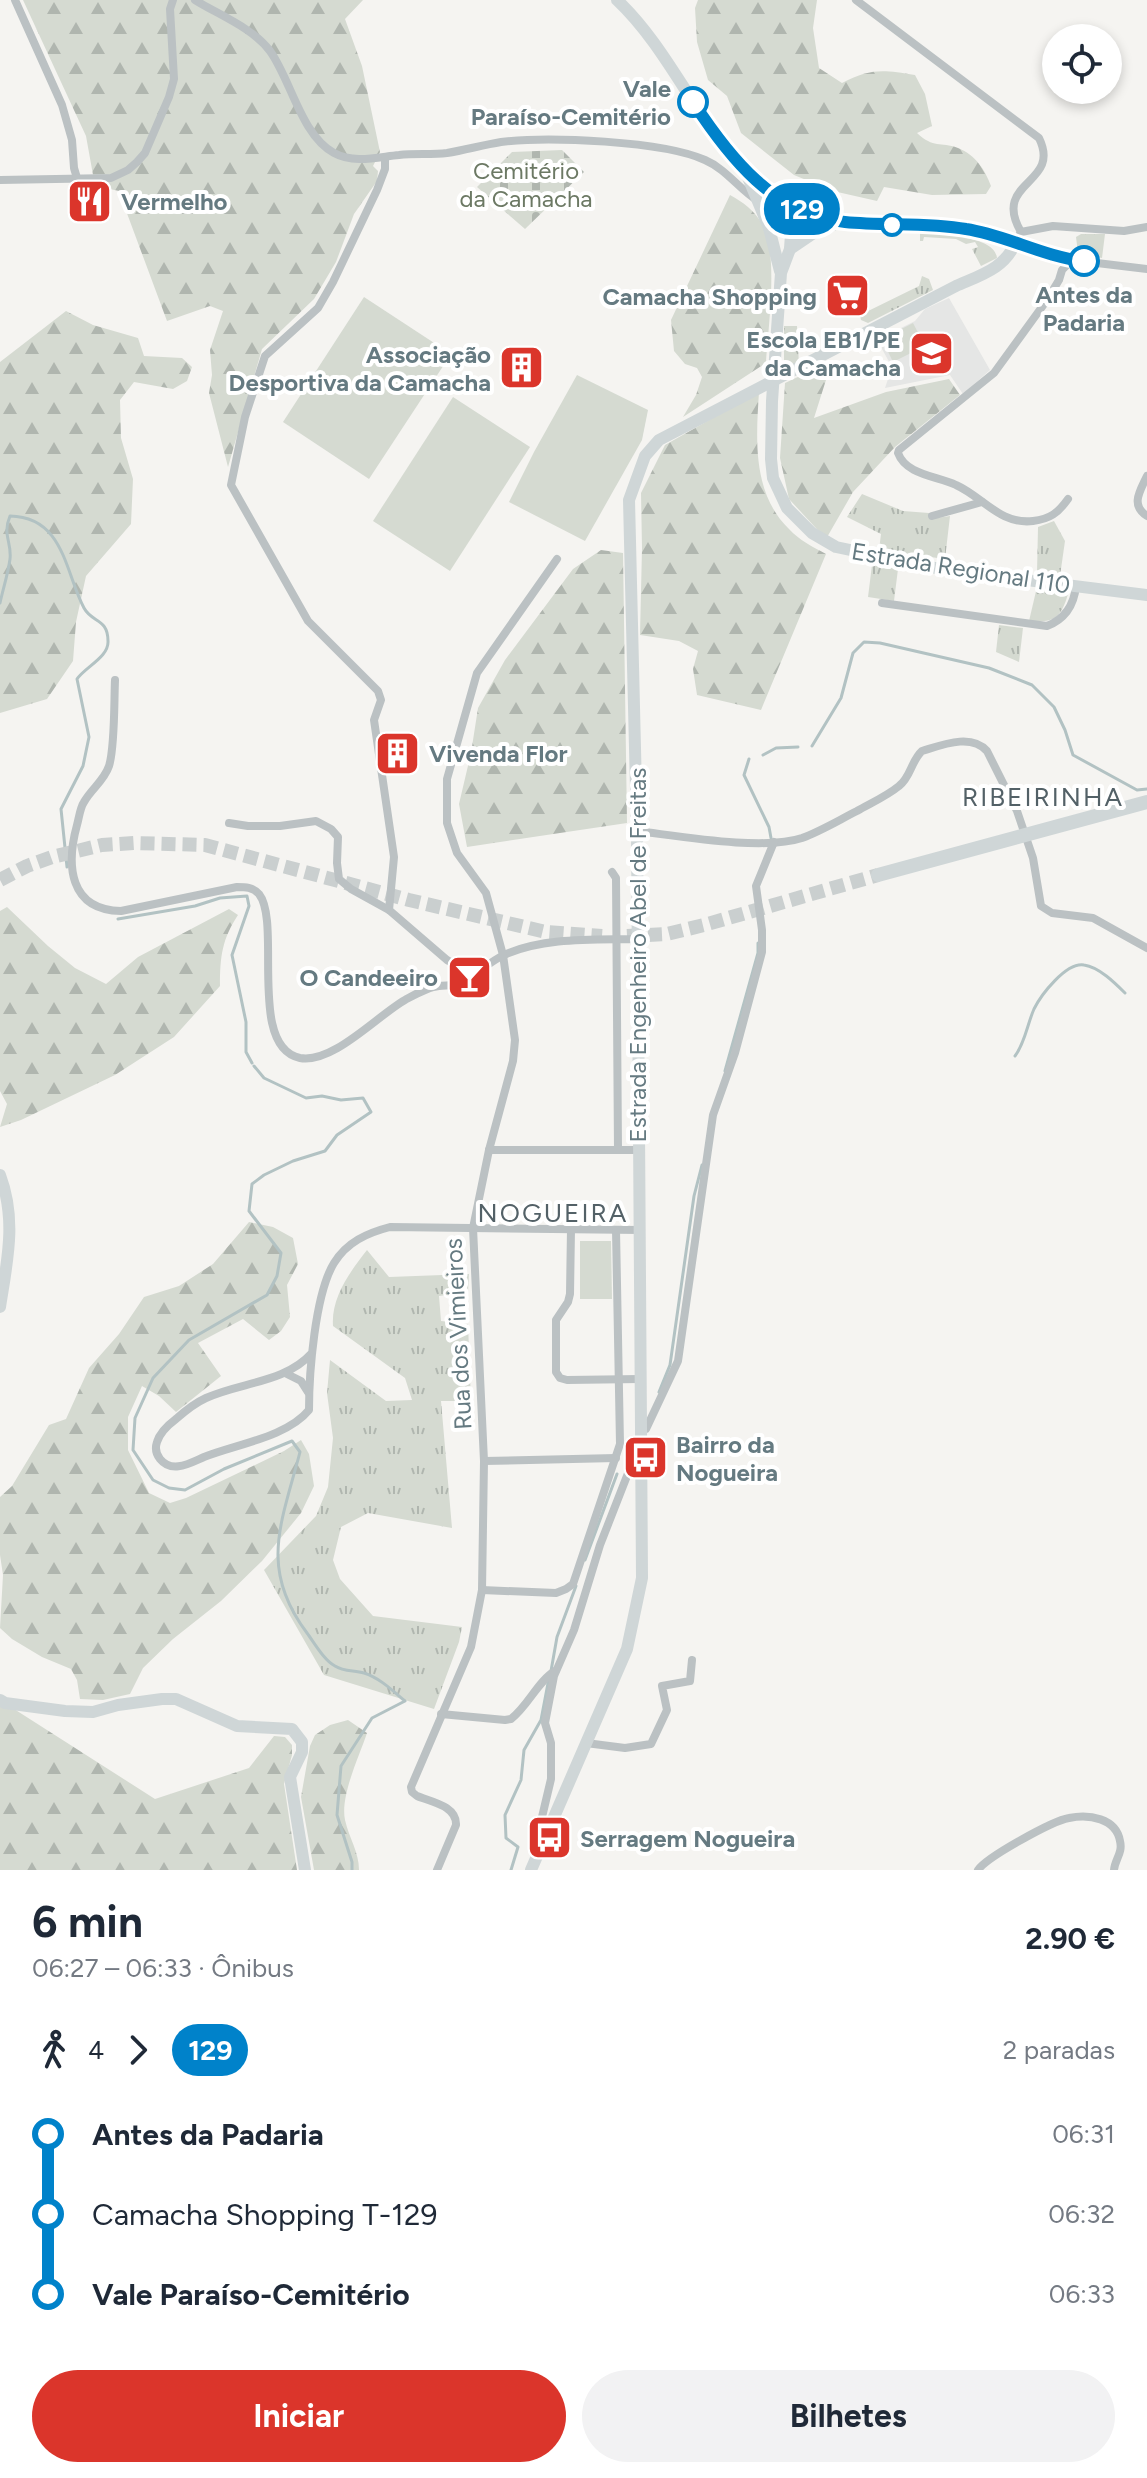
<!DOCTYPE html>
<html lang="pt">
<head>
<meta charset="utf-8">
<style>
  body { margin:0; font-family:Figtree,sans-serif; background:#f2f2f3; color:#1f2937; height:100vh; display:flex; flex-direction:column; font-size:30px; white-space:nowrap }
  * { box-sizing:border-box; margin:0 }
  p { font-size:26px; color:#747a83 }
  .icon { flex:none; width:44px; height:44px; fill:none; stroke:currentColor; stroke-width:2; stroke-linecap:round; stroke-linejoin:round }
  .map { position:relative; height:1870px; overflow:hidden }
  .drawer { display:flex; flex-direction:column; background:#fff; flex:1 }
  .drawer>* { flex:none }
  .badge { padding:0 16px; border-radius:26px; font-size:28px; line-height:52px }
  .controls { position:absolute; left:1042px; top:24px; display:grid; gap:16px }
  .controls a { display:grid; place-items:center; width:80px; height:80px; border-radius:50%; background:#fff; box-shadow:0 4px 12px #0003; font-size:40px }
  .map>.badge { position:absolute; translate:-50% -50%; box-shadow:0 0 0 4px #fff }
  .legs { display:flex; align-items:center; gap:12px; height:88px; padding:0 32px; font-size:26px }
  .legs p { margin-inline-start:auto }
  .summary { display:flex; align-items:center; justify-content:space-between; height:136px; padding:0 32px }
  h1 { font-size:44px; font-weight:700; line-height:60px }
  .action { display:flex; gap:16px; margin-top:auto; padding:16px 32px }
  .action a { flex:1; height:92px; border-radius:48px; background:#db352b; color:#fff; font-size:32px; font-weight:700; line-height:92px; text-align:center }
  .action a+a { background:#f2f2f3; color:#1f2937 }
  ul { padding:0 32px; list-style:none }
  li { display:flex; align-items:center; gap:28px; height:80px; font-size:30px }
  li i { display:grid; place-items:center; width:12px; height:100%; margin:0 10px; background:currentColor }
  li i::after { content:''; width:20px; height:20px; margin:-10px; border:6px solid; border-radius:50%; background:#fff }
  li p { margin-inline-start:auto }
  li:first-child i { background:linear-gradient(#0000 50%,currentColor 0) }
  li:last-child i { background:linear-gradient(currentColor 50%,#0000 0) }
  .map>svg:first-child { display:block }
</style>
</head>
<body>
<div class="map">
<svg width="1147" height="1870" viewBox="0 0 1147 1870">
  <defs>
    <pattern id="grass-tufts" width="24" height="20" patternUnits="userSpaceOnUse" patternTransform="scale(2)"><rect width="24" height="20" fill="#d5dad1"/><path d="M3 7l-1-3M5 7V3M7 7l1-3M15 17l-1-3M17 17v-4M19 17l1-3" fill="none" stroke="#b0b6af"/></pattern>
    <pattern id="forest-firs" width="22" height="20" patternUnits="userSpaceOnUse" patternTransform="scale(2)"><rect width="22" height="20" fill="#d5dad1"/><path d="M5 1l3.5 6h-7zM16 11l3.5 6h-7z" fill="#b0b6af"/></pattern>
    <pattern id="cemetery-stones" width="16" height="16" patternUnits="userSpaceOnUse" patternTransform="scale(2)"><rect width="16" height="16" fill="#d5dad1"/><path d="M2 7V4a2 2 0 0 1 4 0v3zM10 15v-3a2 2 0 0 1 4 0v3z" fill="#b0b6af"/></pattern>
  </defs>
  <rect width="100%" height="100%" fill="#f5f4f1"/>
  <polygon fill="#e5e6e5" points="949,298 990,370 963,394 950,375 885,388 892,367 877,340 915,321 925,309"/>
  <g fill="url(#grass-tufts)">
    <path d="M 920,233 C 939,235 995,235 997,258 L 981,266 L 972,249 L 978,247 L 975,242 L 966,244 L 956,239 L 924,237 L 923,241 L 920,241 Z"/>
    <polygon points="1081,234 1105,234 1102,258 1078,253 1076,237"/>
    <polygon points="922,276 929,279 933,290 868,323 861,320 860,315 919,286"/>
    <polygon points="784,326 797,326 799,365 784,373"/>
    <polygon points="862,494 903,511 929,513 930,519 950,516 945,559 879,550 881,534 847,517"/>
    <polygon points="1054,521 1065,541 1060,576 1037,573 1038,527"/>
    <polygon points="872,565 898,569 894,601 868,597"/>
    <path d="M 1037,587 L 1067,590 L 1068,594 C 1061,618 1054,623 1029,621 Z"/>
    <polygon points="999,625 1023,628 1019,662 996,652"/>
    <path d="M 367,1250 L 389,1277 L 469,1274 L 468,1292 L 439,1296 L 441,1321 L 468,1324 L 471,1401 L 441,1401 L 452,1528 L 368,1513 L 341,1527 L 333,1560 L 340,1579 L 373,1616 L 462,1627 L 459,1642 L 434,1709 L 324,1675 L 264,1570 L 316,1516 L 328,1487 L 333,1438 L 327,1393 L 330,1360 L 386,1401 L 412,1400 L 405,1378 L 333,1326 C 331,1297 350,1272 367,1250 Z"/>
  </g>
  <g fill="url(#forest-firs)">
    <polygon points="23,0 363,0 345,19 362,66 380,152 373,166 378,171 377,181 354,214 336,262 314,299 262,349 228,467 209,393 212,375 210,350 223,311 210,306 167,321 125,208 124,192 95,186 86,136"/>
    <path d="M 698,0 L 817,0 L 813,28 L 819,68 L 842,83 C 871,68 883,70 915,75 L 925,94 L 932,126 L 917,133 C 934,149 940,141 958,148 C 976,155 985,170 991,186 L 986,194 L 932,195 L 884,187 L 877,201 L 833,191 L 794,175 L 741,133 L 727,96 L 708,80 L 697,42 L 695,8 Z"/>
    <path d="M 730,195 C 743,202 755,211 762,224 C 779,251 768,330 766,363 L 683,417 L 696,395 L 702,377 L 697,368 L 685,364 L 674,351 L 671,320 Z"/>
    <polygon points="66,311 93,325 138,338 144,356 182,358 192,367 187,381 173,389 134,382 120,400 121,438 133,479 131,524 86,576 76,622 73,661 47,699 0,713 0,362"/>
    <polygon points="832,361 814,418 886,392 949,379 960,395 895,447 853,492 826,539 789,499 780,458 785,383"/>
    <path d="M 759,392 C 756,439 752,493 789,529 C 799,540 813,547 826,554 L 761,710 L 697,695 L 693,669 L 698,651 L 679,641 L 640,635 L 642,548 L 641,493 L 665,445 Z"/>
    <polygon points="601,550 623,553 627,823 467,847 459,804 471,753 478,708 505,660 573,569"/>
    <path d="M 7,907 L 48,946 L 75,968 L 106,984 L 138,957 L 229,909 L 238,915 C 222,939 220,957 220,986 L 174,1037 L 115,1075 L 21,1120 L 0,1127 L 7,1104 L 0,1091 L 0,911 Z"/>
    <polygon points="249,1222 273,1227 293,1238 298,1264 287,1285 290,1317 281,1331 269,1340 243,1319 198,1343 221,1376 176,1412 159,1396 142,1386 128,1417 128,1450 149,1493 170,1503 186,1498 284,1451 301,1440 309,1454 314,1486 301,1513 262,1561 221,1601 173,1639 143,1668 130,1694 103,1700 80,1699 77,1680 71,1669 42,1657 12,1639 0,1628 3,1575 0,1555 0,1497 12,1486 49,1425 66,1419 89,1368 119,1334 144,1297 179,1286 213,1264"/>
    <polygon points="0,1700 155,1799 249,1768 274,1736 285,1737 292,1745 292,1755 284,1784 297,1870 0,1870"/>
    <path d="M 348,1720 L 367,1733 C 359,1757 340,1796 345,1820 C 349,1838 359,1852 359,1870 L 314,1870 L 301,1797 L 310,1746 L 315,1735 L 330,1725 Z"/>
  </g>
  <polygon fill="url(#cemetery-stones)" points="562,150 584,172 525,229 477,187 512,152"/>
  <g fill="#d5dad1">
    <polygon points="364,297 451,354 369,479 283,422"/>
    <polygon points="913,323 925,346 893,362 882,339"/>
    <polygon points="577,375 648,410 642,440 585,541 509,502 534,452"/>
    <polygon points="453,397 530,447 450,571 373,521"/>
    <polygon points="580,1241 611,1241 612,1299 580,1299"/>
  </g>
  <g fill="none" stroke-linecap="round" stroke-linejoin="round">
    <g stroke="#b2c2c3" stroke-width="3">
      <path d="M 0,603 C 3,589 8,574 10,559 C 12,542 2,535 10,516 C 64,517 65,572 84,608 C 92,623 108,618 108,641 C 109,657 85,667 77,679 L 89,737 L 83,766 L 61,809 L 67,867"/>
      <polyline points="812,746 841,698 853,653 864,642 880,643 989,668 1032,685 1054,707 1065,730 1073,755 1137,790 1147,789"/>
      <polyline points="763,755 776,748 798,747"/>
      <polyline points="749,759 744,775 769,827 771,838"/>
      <polyline points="118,919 195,906 220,898 247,896 249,906 232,955 246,1022 246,1052 252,1063"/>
      <path d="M 1015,1056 C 1025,1043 1027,1025 1034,1009 C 1041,995 1066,962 1084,965 C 1099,967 1115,983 1125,993"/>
      <path d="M 254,1066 L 264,1078 L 306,1098 L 322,1096 L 341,1100 L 363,1098 L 371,1112 L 337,1135 L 325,1151 L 293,1161 L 264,1175 L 252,1184 L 249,1211 L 281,1253 L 277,1276 L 267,1295 L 189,1340 L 153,1378 L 135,1418 L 133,1450 L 153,1480 L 169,1488 L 185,1490 L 224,1469 L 292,1441 L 300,1452 C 282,1522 258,1568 307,1633 C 315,1644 324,1660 335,1666 C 344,1672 354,1670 364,1673 C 380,1678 393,1691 405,1701 L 372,1718 L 341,1766 L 337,1815 L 352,1862 L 352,1870"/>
      <polyline points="725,1071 758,953 758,943"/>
      <polyline points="659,1392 670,1365 694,1196 702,1165"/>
      <polyline points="647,1448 649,1440"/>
      <polyline points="585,1560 617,1474"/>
      <polyline points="551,1671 557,1637 576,1586"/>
      <polyline points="511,1870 518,1847 506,1838 505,1815 521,1780 524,1750 541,1720 549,1678"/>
    </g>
    <g stroke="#cacfcf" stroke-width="14" stroke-dasharray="14 7" stroke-linecap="butt">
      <polyline points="0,880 27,866 52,857 102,845 135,843 205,845 409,900 546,932 602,936"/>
      <polyline points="627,936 667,934 704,925 878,875"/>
    </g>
    <g stroke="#bbc1c3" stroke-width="8">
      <polyline points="15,0 62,105 72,140 74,168 77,178"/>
      <path d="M 195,0 C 219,15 253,28 270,51 C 291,80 301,135 334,153 C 354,164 378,157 399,155 C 415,153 431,155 447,153 C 465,150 483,145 501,142 C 548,136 663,141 705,160 C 726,169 739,189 758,201"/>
      <path d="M 856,0 L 1039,138 C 1062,185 991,180 1021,232"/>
      <polyline points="385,158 385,169 377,190 333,282 318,308 265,356 245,417 231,485 308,621 378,691 381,700 374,720 394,857 389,910 447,960 474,976"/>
      <polyline points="0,180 111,178 128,170 137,162 145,153 169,97 174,79 170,9 173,0"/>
      <polyline points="1147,227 1124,231 1053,226 1021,232 1016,241 1072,260 1147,269"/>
      <path d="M 1147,476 C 1140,491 1130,505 1147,516"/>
      <path d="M 1068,499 C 1058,513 1050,519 1033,521 C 1000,525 983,497 956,485 C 937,476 906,475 898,453 L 899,450 L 994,373 L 1047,300 L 1059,280 L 1062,270 L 1072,260"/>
      <polyline points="932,516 982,502"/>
      <path d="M 882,603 L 1047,626 C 1065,619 1074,605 1076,586"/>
      <path d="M 115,680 C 114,702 115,747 109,766 C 104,781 91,789 84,802 C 80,808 79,818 77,825 C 66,865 69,910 121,911 L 237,887 C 245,887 253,887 259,894 C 282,923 247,1047 300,1058 C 333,1064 378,1015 405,1000 C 416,994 428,987 439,986 C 445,985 451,986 457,984 C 475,977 487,963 504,955 C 544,937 594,940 637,939"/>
      <polyline points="229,823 248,826 280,826 316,821 331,829 338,837 337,863 339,879 351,889 389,910"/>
      <path d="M 637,831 C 679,836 763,851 802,838 C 821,831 839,820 857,811 C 871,803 887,796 899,786 C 911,777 911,761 922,751 C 942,745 971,733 987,751 L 1017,811 L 1033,858 L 1041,906 L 1052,913 L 1093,918 L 1147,948"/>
      <polyline points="612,872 616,878 618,1150"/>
      <polyline points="489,1150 637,1150"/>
      <polyline points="571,1229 570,1294 568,1302 556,1320 556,1372 560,1378 567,1380 640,1379"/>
      <path d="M 312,1353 C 285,1383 241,1382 206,1398 C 195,1403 185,1411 176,1419 C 168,1425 160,1432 157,1442 C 155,1448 156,1454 160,1459 C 172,1474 190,1463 204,1457 C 237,1444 287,1437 309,1410 C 309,1373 315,1294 334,1263 C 347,1242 367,1233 390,1227 L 640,1230"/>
      <polyline points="285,1373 301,1381 308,1392"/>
      <polyline points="641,1430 646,1429 678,1361 713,1115 735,1053 762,952 762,930 756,886 774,842"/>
      <polyline points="484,1461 616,1458"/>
      <polyline points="482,1590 556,1593 566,1589 573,1584 620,1444 616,1230"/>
      <path d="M 441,1714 L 505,1720 L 511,1719 C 528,1706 538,1681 555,1671"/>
      <polyline points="586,1743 625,1748 651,1744 667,1710 662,1686 690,1681 692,1660"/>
      <polyline points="550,1824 543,1822 542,1817 551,1779 551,1743 545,1723 554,1676 574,1630 600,1545 634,1458 641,1451"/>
      <path d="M 437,1870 L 456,1825 C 457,1806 432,1802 417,1796 L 412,1792 L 411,1787 L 471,1647 L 482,1590 L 484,1461 L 473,1228 L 489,1150 L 513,1061 L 515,1040 L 503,955 L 486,893 L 457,853 L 447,823 L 447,779 L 477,673 L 557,559"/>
      <path d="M 978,1870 C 987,1857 1052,1821 1069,1818 C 1089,1814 1116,1818 1120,1841 C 1123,1853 1115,1859 1114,1870"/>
    </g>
    <g stroke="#cfd6d7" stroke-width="12">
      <polyline points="747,175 769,228 780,271"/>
      <polyline points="793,205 790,249 781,273 772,401 771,459 773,478 787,508 812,533 836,547 945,570 1147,595"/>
      <polyline points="769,228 779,215 793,205"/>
      <polyline points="790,249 818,230 841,222"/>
      <path d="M 0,1175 C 17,1220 7,1262 0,1307"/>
      <polyline points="0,1700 5,1703 65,1711 93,1712 118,1705 162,1699 176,1699 237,1726 292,1729 302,1742 302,1752 290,1777 305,1870"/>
      <path d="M 531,1870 L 627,1649 L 642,1578 L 637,831 L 629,500 L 645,456 L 659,440 L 956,286 C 981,275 1006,268 1016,241 C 993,235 969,228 945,226 C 903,223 857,230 817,216 C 713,180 690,69 617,0"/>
    </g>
    <polyline stroke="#cfd6d7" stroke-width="14" points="878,875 1147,802"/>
  </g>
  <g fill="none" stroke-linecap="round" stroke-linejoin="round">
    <defs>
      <path id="line-1" d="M 693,102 C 729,157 774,215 845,222 C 885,226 927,222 966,229 C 1006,235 1044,257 1084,261"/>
    </defs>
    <use href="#line-1" stroke="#fff" stroke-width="18"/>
    <use href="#line-1" stroke="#0082ca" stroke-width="12"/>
  </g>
  <defs>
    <symbol id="restaurant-square" viewBox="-11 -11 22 22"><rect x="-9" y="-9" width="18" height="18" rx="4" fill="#db352b" stroke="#fff"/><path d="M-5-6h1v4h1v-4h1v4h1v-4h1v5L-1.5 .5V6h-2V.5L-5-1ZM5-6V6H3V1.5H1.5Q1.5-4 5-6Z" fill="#fff"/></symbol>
    <symbol id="supermarket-square" viewBox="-11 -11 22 22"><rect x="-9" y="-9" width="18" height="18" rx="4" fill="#db352b" stroke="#fff"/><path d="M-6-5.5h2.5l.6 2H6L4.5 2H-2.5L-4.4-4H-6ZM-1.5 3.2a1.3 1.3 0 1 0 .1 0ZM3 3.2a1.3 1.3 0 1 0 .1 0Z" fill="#fff"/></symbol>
    <symbol id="school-square" viewBox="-11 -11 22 22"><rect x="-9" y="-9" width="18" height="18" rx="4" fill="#db352b" stroke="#fff"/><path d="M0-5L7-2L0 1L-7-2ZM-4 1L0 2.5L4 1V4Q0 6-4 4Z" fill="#fff"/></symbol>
    <symbol id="building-square" viewBox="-11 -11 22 22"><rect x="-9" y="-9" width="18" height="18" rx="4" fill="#db352b" stroke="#fff"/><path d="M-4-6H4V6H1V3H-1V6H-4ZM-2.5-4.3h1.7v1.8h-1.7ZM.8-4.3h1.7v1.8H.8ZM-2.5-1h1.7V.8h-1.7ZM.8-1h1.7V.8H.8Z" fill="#fff"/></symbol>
    <symbol id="bar-square" viewBox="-11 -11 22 22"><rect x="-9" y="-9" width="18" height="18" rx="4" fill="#db352b" stroke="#fff"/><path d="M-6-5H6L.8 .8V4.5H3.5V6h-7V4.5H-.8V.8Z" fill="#fff"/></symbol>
    <symbol id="bus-square" viewBox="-11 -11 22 22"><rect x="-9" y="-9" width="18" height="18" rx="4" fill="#db352b" stroke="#fff"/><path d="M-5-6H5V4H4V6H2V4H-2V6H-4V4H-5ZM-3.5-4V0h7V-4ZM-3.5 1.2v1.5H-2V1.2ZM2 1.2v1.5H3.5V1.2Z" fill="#fff"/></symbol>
  </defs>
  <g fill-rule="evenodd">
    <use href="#restaurant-square" x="64" y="176" width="51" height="51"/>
    <use href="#supermarket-square" x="822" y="270" width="51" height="51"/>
    <use href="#school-square" x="906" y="328" width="51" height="51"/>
    <use href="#building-square" x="496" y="342" width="51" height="51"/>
    <use href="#building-square" x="372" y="728" width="51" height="51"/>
    <use href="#bar-square" x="444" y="952" width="51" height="51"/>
    <use href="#bus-square" x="620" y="1432" width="51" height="51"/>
    <use href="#bus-square" x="524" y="1812" width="51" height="51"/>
  </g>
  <g fill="#fff" stroke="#0082ca" stroke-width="4">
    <circle cx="693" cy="102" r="14"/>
    <circle cx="892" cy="225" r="10"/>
    <circle cx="1084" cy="261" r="14"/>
  </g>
  <g text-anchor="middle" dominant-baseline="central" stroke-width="8" stroke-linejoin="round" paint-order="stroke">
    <g font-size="24" font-weight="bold" fill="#657a81" stroke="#fff" text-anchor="end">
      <text x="671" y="88">Vale<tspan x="671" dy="28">Paraíso-Cemitério</tspan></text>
      <text x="1084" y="294" text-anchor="middle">Antes da<tspan x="1084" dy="28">Padaria</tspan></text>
    </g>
    <g font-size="24" fill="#6c7964" stroke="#fff">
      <text x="526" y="170">Cemitério<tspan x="526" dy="28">da Camacha</tspan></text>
    </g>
    <g font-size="24" font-weight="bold" fill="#657a81" stroke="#fff" text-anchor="start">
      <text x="121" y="201">Vermelho</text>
      <text x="817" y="296" text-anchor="end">Camacha Shopping</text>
      <text x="901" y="339" text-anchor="end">Escola EB1/PE<tspan x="901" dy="28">da Camacha</tspan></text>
      <text x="491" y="354" text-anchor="end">Associação<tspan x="491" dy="28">Desportiva da Camacha</tspan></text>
      <text x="429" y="753">Vivenda Flor</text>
      <text x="438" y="977" text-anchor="end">O Candeeiro</text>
      <text x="676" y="1444">Bairro da<tspan x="676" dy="28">Nogueira</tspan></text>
      <text x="580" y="1838">Serragem Nogueira</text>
    </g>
    <g font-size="24" fill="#657a81" stroke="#fff">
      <text transform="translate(961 568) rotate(9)">Estrada Regional 110</text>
      <text transform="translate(637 955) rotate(-90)">Estrada Engenheiro Abel de Freitas</text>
      <text transform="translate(458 1334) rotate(-93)">Rua dos Vimieiros</text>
    </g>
    <g font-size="26" letter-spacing="2" fill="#536167" stroke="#fff">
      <text x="1043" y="797">RIBEIRINHA</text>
      <text x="553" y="1213">NOGUEIRA</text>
    </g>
  </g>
</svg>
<div class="controls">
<a><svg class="icon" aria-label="locate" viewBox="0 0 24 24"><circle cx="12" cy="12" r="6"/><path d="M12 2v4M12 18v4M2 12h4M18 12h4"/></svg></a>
</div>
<b class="badge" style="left:802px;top:209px;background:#0082ca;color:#fff">129</b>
</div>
<section class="drawer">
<div class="summary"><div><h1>6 min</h1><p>06:27 – 06:33 · Ônibus</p></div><b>2.90 €</b></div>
<div class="legs"><svg class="icon" aria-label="walk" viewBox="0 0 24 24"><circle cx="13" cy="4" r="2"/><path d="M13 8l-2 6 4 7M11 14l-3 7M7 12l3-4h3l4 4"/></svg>4<svg class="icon" aria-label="forward" viewBox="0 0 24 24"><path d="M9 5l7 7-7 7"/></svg><b class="badge" style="background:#0082ca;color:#fff">129</b><p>2 paradas</p></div>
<ul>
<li><i style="color:#0082ca"></i><b>Antes da Padaria</b><p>06:31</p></li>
<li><i style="color:#0082ca"></i><span>Camacha Shopping T-129</span><p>06:32</p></li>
<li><i style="color:#0082ca"></i><b>Vale Paraíso-Cemitério</b><p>06:33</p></li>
</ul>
<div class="action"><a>Iniciar</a><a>Bilhetes</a></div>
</section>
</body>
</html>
